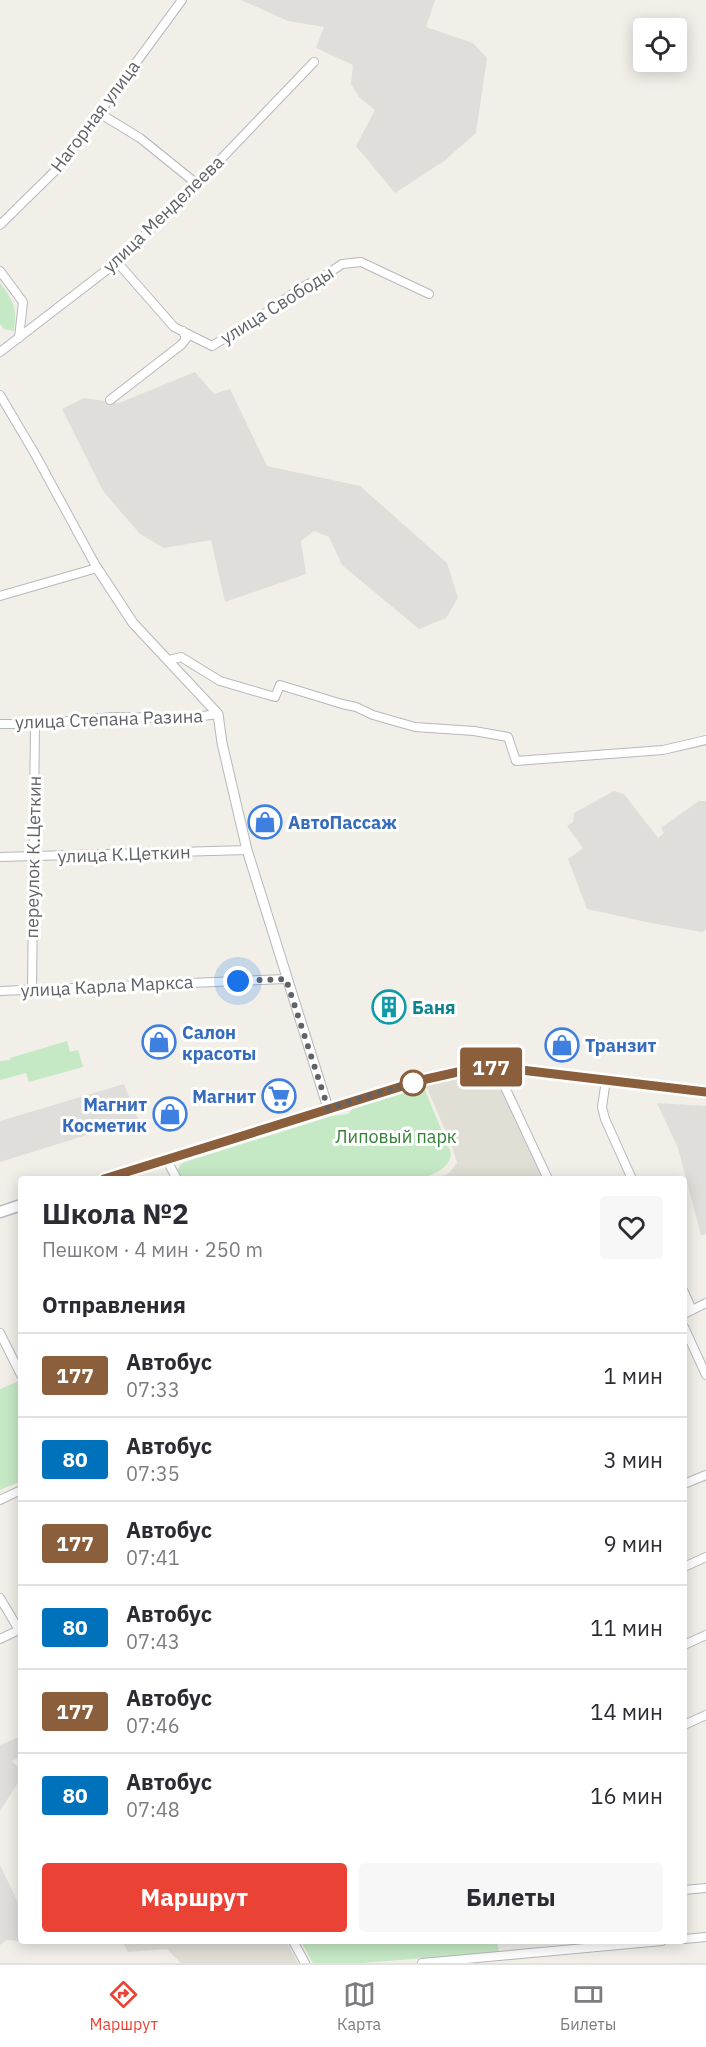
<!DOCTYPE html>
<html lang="ru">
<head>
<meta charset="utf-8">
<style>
  body { margin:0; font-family:"IBM Plex Sans",sans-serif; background:#f7f7f7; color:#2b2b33; height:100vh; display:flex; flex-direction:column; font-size:22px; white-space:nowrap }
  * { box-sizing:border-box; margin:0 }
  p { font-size:20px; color:#7c7c81 }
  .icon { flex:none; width:33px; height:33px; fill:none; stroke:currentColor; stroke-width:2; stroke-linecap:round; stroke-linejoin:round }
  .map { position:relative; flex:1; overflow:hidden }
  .side { position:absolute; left:18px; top:1176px; width:669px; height:768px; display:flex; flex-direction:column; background:#fff; border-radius:6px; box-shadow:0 3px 15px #0003 }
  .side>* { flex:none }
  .badge { padding:0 12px; border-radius:4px; font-size:21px; line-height:39px }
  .tools { position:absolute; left:633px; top:18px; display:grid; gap:12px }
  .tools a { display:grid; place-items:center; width:54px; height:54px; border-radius:6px; background:#fff; box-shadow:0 3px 15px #0003; font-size:30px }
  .you { position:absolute; width:30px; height:30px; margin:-15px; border:4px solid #fff; border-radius:50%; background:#1a73e8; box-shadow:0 0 0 9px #1a73e833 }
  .map>.badge { position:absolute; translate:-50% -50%; box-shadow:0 0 0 3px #fff }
  h2 { padding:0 24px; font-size:22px; line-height:54px }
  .round { display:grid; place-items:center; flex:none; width:63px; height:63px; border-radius:6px; background:#f7f7f7 }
  .overview { display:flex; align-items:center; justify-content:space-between; height:102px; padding:0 24px }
  h1 { font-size:28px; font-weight:800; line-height:45px }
  .cta { display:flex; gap:12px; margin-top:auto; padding:12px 24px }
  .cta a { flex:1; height:69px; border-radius:6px; background:#ea4335; color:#fff; font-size:24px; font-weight:800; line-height:69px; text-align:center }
  .cta a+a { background:#f7f7f7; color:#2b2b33 }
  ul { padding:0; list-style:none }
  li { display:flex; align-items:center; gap:18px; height:84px; padding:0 24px; border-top:2px solid #e1e1e2 }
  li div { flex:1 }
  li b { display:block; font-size:22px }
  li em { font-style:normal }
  li .badge { min-width:66px; font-weight:700; text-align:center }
  .tab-bar { display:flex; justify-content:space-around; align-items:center; height:84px; border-top:2px solid #e1e1e2; background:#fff; font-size:16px; color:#7c7c81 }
  .tab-bar a { display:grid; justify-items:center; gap:3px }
  .tab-bar .active { color:#ea4335 }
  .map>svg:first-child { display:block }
</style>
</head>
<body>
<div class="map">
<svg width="706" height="1963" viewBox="0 0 706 1963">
  <rect width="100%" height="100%" fill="#f1efe8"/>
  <g fill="#e0deda">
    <polygon points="241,0 435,0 426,27 473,43 487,58 476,133 444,161 395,193 356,146 375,110 359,97 351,84 353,65 316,48 324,27 288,21"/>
    <polygon points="195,372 214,394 230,389 267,466 360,486 447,563 458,598 446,618 419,629 342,565 329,537 314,531 301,541 306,574 225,602 211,540 164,548 140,534 103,491 62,409 84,398 119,403"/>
    <polygon points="614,791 624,794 658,838 664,833 661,828 699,801 706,801 706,930 702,932 651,923 587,909 568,859 583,848 567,826 573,822 574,813"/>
    <polygon points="124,1084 138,1119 0,1162 0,1121"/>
    <polygon points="657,1103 706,1106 706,1234 701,1235 678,1148"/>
    <polygon points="21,1736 21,1756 12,1761 21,1770 21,1778 0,1811 0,1745"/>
    <polygon points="0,1865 21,1909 21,1941 7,1940 0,1945"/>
  </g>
  <g fill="#e1ded6">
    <polygon points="494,1071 544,1179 438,1179 449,1173 457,1163 453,1149 425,1083 459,1074"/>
    <polygon points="122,1941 286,1941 298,1963 181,1963 167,1949 128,1952"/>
  </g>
  <g fill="#c5e8c5">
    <path d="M 0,283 C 14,302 17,307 14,331 L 4,329 L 0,324 Z"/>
    <polygon points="67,1041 70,1052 78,1050 83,1067 29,1082 26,1073 0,1080 0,1061 10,1060 10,1058"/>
    <path d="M 422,1083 L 451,1153 C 450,1169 435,1172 423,1179 L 179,1179 L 176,1173 L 181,1164 L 185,1162 L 332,1116 L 348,1114 L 357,1103 Z"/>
    <polygon points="19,1381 21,1386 21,1481 0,1490 0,1389"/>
    <polygon points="301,1941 497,1941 499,1952 362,1963 313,1963"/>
  </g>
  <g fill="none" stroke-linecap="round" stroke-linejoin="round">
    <defs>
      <g id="minor">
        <polyline points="99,113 140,138 197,184"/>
        <polyline points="0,225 61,165 182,0"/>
        <polyline points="117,262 174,327 212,346 267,312 302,287 323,277 342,264 361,262 429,294"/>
        <polyline points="0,271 23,302 19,338"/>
        <polyline points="0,352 117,262 197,184 314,62"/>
        <polyline points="0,395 35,454 97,568 0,596"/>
        <polyline points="110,400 181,345 186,339 183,331"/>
        <polyline points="169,660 181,657 220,681 275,697 280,685 342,704 356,707 373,715 415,727 474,731 508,737 516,761 663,750 706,740"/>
        <polyline points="0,724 35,724 113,717 187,718 218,714"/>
        <polyline points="0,857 247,850"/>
        <polyline points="32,990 35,724"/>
        <polyline points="0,991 286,979"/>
        <polyline points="496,1068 548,1179"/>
        <polyline points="606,1080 602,1107 605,1119 632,1179"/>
        <polyline points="166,1159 177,1179"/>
        <polyline points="684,1292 692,1310"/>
        <polyline points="684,1314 706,1303"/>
        <polyline points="684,1327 706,1375"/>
        <polyline points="0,1333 21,1375"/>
        <polyline points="684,1484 706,1475"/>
        <polyline points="0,1500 21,1490"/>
        <polyline points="684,1567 706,1557"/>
        <polyline points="0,1598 19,1630"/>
        <polyline points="0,1639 21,1629"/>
        <polyline points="684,1645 706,1635"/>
        <polyline points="684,1725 706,1715"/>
        <polyline points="684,1890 706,1888"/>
        <polyline points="684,1939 706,1937"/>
        <polyline points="293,1941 305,1963"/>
        <polyline points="422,1963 662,1941"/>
      </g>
      <polyline id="tertiary" points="97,568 133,623 218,714 222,743 247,850 328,1108"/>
      <g id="secondary">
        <polyline points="104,1179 422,1080 480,1067 521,1070 706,1092"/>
        <polyline points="0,1212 21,1205"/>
      </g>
    </defs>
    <use href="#minor" stroke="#b5b8bc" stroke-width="10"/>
    <use href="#tertiary" stroke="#b5b8bc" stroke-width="11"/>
    <use href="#secondary" stroke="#b6babf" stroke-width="13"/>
    <use href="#minor" stroke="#fff" stroke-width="8"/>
    <use href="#tertiary" stroke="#fff" stroke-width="9"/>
    <use href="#secondary" stroke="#fff" stroke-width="10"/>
  </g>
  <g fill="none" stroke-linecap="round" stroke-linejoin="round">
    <defs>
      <polyline id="line" points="104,1179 422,1080 480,1067 521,1070 706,1092"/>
    </defs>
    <use href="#line" stroke="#fff" stroke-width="14"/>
    <use href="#line" stroke="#8b5e3c" stroke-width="9"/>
    <polyline stroke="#5f6368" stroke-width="6" stroke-dasharray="0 10.8" points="238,981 286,979 328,1108 416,1082 413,1083"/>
  </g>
  <defs>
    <symbol id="shop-ring" viewBox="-11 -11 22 22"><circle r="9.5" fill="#fff" stroke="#3f7fe0" stroke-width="1.5"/><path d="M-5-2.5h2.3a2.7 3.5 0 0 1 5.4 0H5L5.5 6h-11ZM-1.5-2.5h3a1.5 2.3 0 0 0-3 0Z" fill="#3f7fe0"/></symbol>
    <symbol id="building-ring" viewBox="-11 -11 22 22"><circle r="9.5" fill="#fff" stroke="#0f9aa8" stroke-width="1.5"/><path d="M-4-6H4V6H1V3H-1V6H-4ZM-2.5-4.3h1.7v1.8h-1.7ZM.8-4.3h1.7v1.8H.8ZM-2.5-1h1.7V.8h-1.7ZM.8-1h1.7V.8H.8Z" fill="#0f9aa8"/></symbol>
    <symbol id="supermarket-ring" viewBox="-11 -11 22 22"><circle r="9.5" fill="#fff" stroke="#3f7fe0" stroke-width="1.5"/><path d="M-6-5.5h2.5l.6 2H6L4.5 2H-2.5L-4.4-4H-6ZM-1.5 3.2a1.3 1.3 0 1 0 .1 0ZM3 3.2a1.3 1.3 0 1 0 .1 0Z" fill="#3f7fe0"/></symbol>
  </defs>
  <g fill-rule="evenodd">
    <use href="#shop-ring" x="246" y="803" width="38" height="38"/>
    <use href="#building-ring" x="370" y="988" width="38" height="38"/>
    <use href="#shop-ring" x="140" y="1023" width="38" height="38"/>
    <use href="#shop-ring" x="543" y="1026" width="38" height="38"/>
    <use href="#supermarket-ring" x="260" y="1077" width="38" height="38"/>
    <use href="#shop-ring" x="151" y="1095" width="38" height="38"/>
  </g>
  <circle fill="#fff" stroke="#8b5e3c" stroke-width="3" cx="413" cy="1083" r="12"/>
  <g text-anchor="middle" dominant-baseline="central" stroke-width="6" stroke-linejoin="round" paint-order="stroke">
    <g font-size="18" fill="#5f6368" stroke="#fff">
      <text transform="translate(95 116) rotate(-53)">Нагорная улица</text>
      <text transform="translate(163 214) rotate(-44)">улица Менделеева</text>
      <text transform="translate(277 305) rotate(-32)">улица Свободы</text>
      <text transform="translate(109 719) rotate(-2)">улица Степана Разина</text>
      <text transform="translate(124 854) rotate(-2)">улица К.Цеткин</text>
      <text transform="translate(33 857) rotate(-89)">переулок К.Цеткин</text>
      <text transform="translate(107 986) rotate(-3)">улица Карла Маркса</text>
    </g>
    <g font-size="18" font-weight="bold" fill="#366cbe" stroke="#fff" text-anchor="start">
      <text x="288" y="822">АвтоПассаж</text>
      <text x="182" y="1032">Салон<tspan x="182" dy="21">красоты</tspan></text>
      <text x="585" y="1045">Транзит</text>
      <text x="256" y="1096" text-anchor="end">Магнит</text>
      <text x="147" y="1104" text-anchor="end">Магнит<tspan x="147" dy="21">Косметик</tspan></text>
    </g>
    <g font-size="18" font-weight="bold" fill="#0d838f" stroke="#fff" text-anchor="start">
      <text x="412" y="1007">Баня</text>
    </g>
    <g font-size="18" fill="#348238" stroke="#fff">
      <text x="396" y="1136">Липовый парк</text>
    </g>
  </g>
</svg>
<div class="tools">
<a><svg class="icon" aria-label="locate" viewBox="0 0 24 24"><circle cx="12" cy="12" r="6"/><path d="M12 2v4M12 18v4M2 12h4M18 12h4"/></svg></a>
</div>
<div class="you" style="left:238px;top:981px"></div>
<b class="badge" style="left:491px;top:1067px;background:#8b5e3c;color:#fff">177</b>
<section class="side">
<div class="overview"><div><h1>Школа №2</h1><p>Пешком · 4 мин · 250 m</p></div><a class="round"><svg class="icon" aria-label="heart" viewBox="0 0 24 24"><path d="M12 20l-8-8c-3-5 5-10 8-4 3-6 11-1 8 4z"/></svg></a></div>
<h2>Отправления</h2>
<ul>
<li><span class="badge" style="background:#8b5e3c;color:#fff">177</span><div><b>Автобус</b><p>07:33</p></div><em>1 мин</em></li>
<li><span class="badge" style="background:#0072bc;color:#fff">80</span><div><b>Автобус</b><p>07:35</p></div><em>3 мин</em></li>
<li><span class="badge" style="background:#8b5e3c;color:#fff">177</span><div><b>Автобус</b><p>07:41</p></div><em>9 мин</em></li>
<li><span class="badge" style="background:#0072bc;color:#fff">80</span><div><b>Автобус</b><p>07:43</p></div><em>11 мин</em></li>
<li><span class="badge" style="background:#8b5e3c;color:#fff">177</span><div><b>Автобус</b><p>07:46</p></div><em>14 мин</em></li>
<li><span class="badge" style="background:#0072bc;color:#fff">80</span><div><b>Автобус</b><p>07:48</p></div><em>16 мин</em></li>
</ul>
<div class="cta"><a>Маршрут</a><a>Билеты</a></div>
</section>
</div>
<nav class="tab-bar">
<a class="active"><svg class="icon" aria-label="directions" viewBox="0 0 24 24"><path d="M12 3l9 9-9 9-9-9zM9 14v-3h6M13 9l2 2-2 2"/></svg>Маршрут</a>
<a><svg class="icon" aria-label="map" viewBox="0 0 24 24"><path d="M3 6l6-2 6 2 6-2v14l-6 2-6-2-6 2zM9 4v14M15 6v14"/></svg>Карта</a>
<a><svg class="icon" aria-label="tickets" viewBox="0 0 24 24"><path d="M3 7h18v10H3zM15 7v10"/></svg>Билеты</a>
</nav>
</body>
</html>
